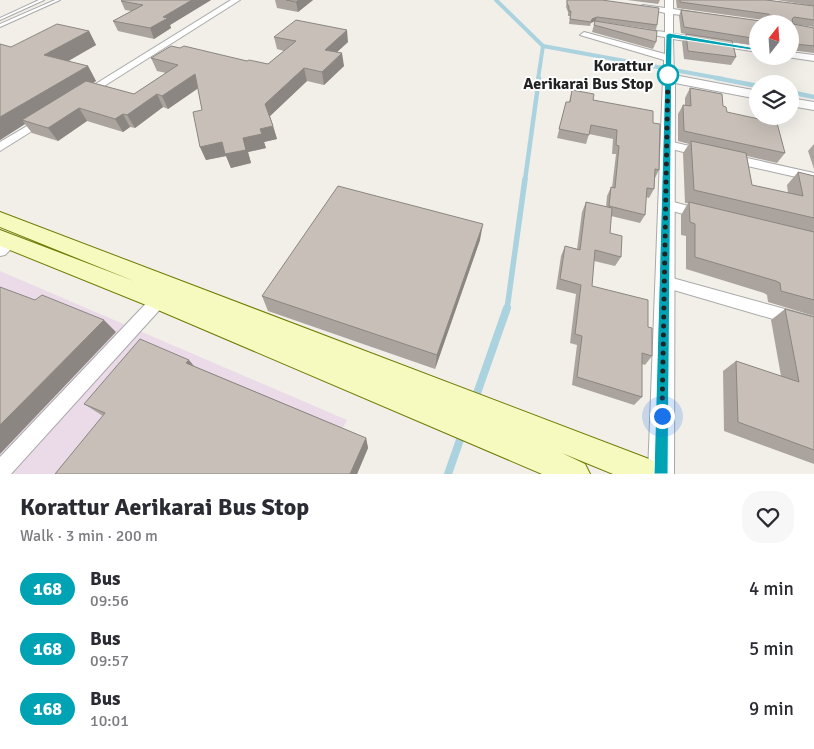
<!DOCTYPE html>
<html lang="en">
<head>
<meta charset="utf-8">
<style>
  body { margin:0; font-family:Signika,sans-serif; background:#f7f7f7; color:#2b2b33; height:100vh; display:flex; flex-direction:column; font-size:19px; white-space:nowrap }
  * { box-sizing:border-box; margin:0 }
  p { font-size:16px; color:#7c7c81 }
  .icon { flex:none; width:28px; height:28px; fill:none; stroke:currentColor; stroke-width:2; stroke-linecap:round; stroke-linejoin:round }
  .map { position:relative; height:474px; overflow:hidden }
  .panel { display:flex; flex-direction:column; background:#fff; flex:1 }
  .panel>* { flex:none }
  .badge { padding:0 10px; border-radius:16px; font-size:18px; line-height:32px }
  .needle { width:32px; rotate:17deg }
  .fabs { position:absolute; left:749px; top:15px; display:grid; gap:10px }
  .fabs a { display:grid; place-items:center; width:50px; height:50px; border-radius:50%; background:#fff; box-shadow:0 5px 20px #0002; font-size:25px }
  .you { position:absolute; width:25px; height:25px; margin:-12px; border:4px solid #fff; border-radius:50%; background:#1a73e8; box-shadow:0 0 0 8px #1a73e833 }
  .map>.badge { position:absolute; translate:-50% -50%; box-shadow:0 0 0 2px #fff }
  .round { display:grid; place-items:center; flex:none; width:52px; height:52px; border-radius:20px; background:#f7f7f7 }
  .headline { display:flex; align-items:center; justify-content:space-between; height:85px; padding:0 20px }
  h1 { font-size:24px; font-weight:700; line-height:38px }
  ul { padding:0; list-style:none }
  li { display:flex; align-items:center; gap:15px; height:60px; padding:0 20px }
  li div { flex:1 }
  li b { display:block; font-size:19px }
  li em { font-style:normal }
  li .badge { min-width:55px; font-weight:700; text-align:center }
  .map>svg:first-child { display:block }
</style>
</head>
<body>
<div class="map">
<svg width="814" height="474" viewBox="0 0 814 474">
  <rect width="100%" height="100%" fill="#f2efe9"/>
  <polygon fill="#ebdbe8" points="0,271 347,420 318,474 0,474"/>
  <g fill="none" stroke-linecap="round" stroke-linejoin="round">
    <g stroke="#aad3df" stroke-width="4">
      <polyline points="496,0 543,46 538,79"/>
      <polyline points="543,46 723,79"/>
    </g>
    <g stroke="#aad3df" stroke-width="4.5">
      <polyline points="716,78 758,86"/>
      <polyline points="790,92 814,97"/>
      <polyline points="525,180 539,78"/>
    </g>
    <polyline stroke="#aad3df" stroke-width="5.5" points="507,309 525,179"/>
    <g stroke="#aad3df" stroke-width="8">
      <polyline points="475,399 507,308"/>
      <polyline points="448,474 462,434"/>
    </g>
    <defs>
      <g id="service">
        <polygon points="39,0 44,0 0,20 0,18"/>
        <polygon points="55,0 60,0 0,27 0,24"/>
      </g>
      <g id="minor">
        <polygon points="231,0 240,0 90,95 86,96 81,93"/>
        <polygon points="665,0 673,0 673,9 698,13 702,15 698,17 673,14 673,34 758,46 758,52 673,39 674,78 669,81 664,78 664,60 580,35 584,32 665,54 665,37 640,33 636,31 640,29 665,32 665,13 639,7 643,5 665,8"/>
        <polygon points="790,52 814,55 814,61 787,57 790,56"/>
        <polygon points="44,116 48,117 49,119 48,121 0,151 0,142"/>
        <polygon points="668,141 707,150 709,153 703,157 664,147 662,145 664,143"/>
        <polygon points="729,154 814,173 814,181 725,161 723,158"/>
        <polygon points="666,200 707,211 709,214 707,217 702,219 661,208 660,205 661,202"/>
        <polygon points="11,237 16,238 18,242 5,255 0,256 0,243"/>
        <polygon points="665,276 814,317 814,331 660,286 658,282 660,278"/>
        <polygon points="159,293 164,295 167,300 164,305 11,474 0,474 0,457 154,295"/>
      </g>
      <g id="tertiary">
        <polygon points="669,74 758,91 758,99 675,83 674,474 648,474 663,78"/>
        <polygon points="790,98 814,102 814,110 790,106"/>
      </g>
      <polygon id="secondary" points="0,212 649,459 659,464 664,474 613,474 562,453 585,464 590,474 542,474 151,307 0,246 0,230 134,281 0,227"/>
    </defs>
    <use href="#service" stroke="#a9a9a9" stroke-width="2"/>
    <use href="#minor" stroke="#a9a9a9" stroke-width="2"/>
    <use href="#tertiary" stroke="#a9a9a9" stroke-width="2"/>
    <use href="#secondary" stroke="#707d05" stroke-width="2"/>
    <use href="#service" fill="#fff" fill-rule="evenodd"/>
    <use href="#minor" fill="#fff" fill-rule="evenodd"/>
    <use href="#tertiary" fill="#fff" fill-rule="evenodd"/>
    <use href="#secondary" fill="#f7fabf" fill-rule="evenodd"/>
  </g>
  <g fill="#aba49e">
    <polygon points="122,0 211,0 170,25 171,28 154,39 118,31 113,21 131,11 125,10 121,1"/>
    <polygon points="275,0 313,0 298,12 277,8"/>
    <polygon points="567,0 602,0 657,25 656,30 595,21 591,23 590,26 569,24 570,16 568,16 568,12 566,7"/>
    <polygon points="627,0 660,0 658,4"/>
    <polygon points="676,0 767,0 814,6 814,27 793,24 814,28 814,53 790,50 790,24 758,24 758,46 732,42 736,57 731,65 684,59 682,42 686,34 695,36 681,33 679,16 681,10 761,21 764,20 677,8"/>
    <polygon points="777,0 814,0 814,6"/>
    <polygon points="595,21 656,42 653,49 592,32"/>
    <polygon points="89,31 96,45 67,61 88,66 96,81 93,83 134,94 166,73 157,71 151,58 180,48 247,61 268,64 284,51 277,49 274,37 348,42 337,52 344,66 324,85 307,81 270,116 277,139 264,142 266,148 248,152 251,163 231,168 226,156 206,160 200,147 202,110 198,88 168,109 163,107 135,128 130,127 123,132 87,121 58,141 32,133 25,124 0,140 11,47"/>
    <polygon points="690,88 723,106 727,112 785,153 777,163 747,156 752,185 788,193 787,185 798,172 814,176 814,316 768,302 767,295 764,293 686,269 686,236 681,235 681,215 688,203 685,203 683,153 689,144 678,141 678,114 683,105 685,105 685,98"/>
    <polygon points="572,90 593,100 653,123 659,170 655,178 654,189 649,198 646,197 645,215 640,223 611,216 610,233 621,257 615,266 594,261 592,286 648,327 652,356 645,365 642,364 642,397 634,405 572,385 577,345 570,343 576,294 556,289 561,256 565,246 577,249 582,212 586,202 606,207 607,196 611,187 612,188 616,154 612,154 613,139 589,134 586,144 557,138 566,102 569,102"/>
    <polygon points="814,144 814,169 808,151"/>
    <polygon points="480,240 435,369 268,311 262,296"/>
    <polygon points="785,309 814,317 814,464 724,431 723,371 736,361 781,376 771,320"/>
    <polygon points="194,366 366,438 368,448 357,474 55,474 103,416 84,404"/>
  </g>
  <g fill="#8b8681">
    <polygon points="192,0 211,0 170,25 171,28 154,39 150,28 163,17"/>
    <polygon points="299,0 313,0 298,12 296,2"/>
    <polygon points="597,17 595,21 591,23 592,19"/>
    <polygon points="347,30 348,42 326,62 325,50"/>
    <polygon points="89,31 96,45 53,70 44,55"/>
    <polygon points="342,53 344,66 324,85 322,72"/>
    <polygon points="88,66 96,81 29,122 22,120 25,124 0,140 0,117"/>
    <polygon points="304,68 307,81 269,117 265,104"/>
    <polygon points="195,74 200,87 168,109 162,96"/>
    <polygon points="157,94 163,107 135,128 127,115"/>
    <polygon points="79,108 87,121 58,141 48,128"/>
    <polygon points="123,114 130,127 123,132 115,119"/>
    <polygon points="273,126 277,139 264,142 266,148 248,152 251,163 231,168 226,156 206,160 200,147 222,142 243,138 260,129"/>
    <polygon points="483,224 480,240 435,369 437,355"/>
    <polygon points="104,320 116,332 0,454 0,425"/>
    <polygon points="189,360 199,372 186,363"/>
    <polygon points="366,438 368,448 357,474 350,474"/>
  </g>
  <g fill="#c7bfb8" stroke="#8b8681">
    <polygon points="122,0 192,0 163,17 168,18 150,28 113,21 143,5 121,1"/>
    <polygon points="286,0 299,0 296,2"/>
    <polygon points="567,0 602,0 659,8 657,25 597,17 592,19 591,22 570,19 571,11 569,11 569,7 567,3"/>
    <polygon points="680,0 766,0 814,6 814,20 794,17 792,19 793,24 814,28 814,46 795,44 793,45 790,45 790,24 758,24 758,39 684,27 681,10 761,21 772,20 774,17 768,14 680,2"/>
    <polygon points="296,20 347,30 325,50 342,53 322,72 304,68 265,104 273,126 260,129 262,134 243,138 246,150 225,154 222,142 200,147 193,112 202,110 195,74 162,96 157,94 127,115 123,114 115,119 79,108 48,128 22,120 86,81 134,94 178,65 151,58 171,46 180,48 184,46 247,61 249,60 268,64 296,41 274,37"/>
    <polygon points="595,21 657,31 656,42 594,25"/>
    <polygon points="57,24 89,31 44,55 88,66 0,117 0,44 11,47"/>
    <polygon points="686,34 732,41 736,57 688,51"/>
    <polygon points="690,88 722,94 723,106 726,107 727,112 777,123 785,153 684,131 683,105 691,106"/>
    <polygon points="572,90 594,94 593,100 653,111 653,123 660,124 659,170 655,169 654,189 647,188 645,215 609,206 611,187 615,188 619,146 616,145 617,130 591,125 589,135 559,129 566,102 570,102"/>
    <polygon points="691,141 746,153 752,185 803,196 798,172 814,176 814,218 694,190"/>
    <polygon points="338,186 483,224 437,355 262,296"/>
    <polygon points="586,202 612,208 610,233 622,236 621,257 595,250 592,286 648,300 648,327 652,328 652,356 642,353 642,397 577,377 582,336 575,334 581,285 560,279 565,246 580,250"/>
    <polygon points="689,202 814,232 814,300 781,291 780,283 776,281 695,257 695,224 690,222"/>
    <polygon points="0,287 35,300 42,295 104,320 0,425"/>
    <polygon points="785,309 814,317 814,450 738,422 736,361 799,382"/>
    <polygon points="140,339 189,360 186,363 366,438 350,474 55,474 105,413 84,404"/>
  </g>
  <polygon fill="#00a3b4" stroke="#fff" points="669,33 761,49 758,51 672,38 668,474 654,474 666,35"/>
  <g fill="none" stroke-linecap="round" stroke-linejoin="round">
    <polyline stroke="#222" stroke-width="5" stroke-dasharray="0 9" points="662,416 668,72 668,75"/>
  </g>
  <circle fill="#fff" stroke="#00a3b4" stroke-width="2.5" cx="668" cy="75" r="10"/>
  <g text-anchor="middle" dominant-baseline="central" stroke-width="4" stroke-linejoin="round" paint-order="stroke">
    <g font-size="16" font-weight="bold" fill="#222" stroke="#fff" text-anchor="end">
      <text x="653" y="66">Korattur<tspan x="653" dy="18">Aerikarai Bus Stop</tspan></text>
    </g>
  </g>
</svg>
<div class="fabs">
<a><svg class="needle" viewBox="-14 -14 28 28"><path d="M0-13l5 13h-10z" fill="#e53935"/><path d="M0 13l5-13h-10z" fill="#7c7c81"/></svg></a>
<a><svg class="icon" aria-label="layers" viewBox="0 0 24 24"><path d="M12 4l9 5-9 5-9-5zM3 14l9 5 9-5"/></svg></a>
</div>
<div class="you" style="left:662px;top:416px"></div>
</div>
<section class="panel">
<div class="headline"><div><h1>Korattur Aerikarai Bus Stop</h1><p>Walk · 3 min · 200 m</p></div><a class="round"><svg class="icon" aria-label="heart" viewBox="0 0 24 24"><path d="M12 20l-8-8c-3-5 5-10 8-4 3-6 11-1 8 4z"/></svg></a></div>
<ul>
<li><span class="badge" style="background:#00a3b4;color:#fff">168</span><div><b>Bus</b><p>09:56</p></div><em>4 min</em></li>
<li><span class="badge" style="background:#00a3b4;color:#fff">168</span><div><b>Bus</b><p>09:57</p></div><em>5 min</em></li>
<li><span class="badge" style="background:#00a3b4;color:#fff">168</span><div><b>Bus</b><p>10:01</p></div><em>9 min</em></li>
</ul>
</section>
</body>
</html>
